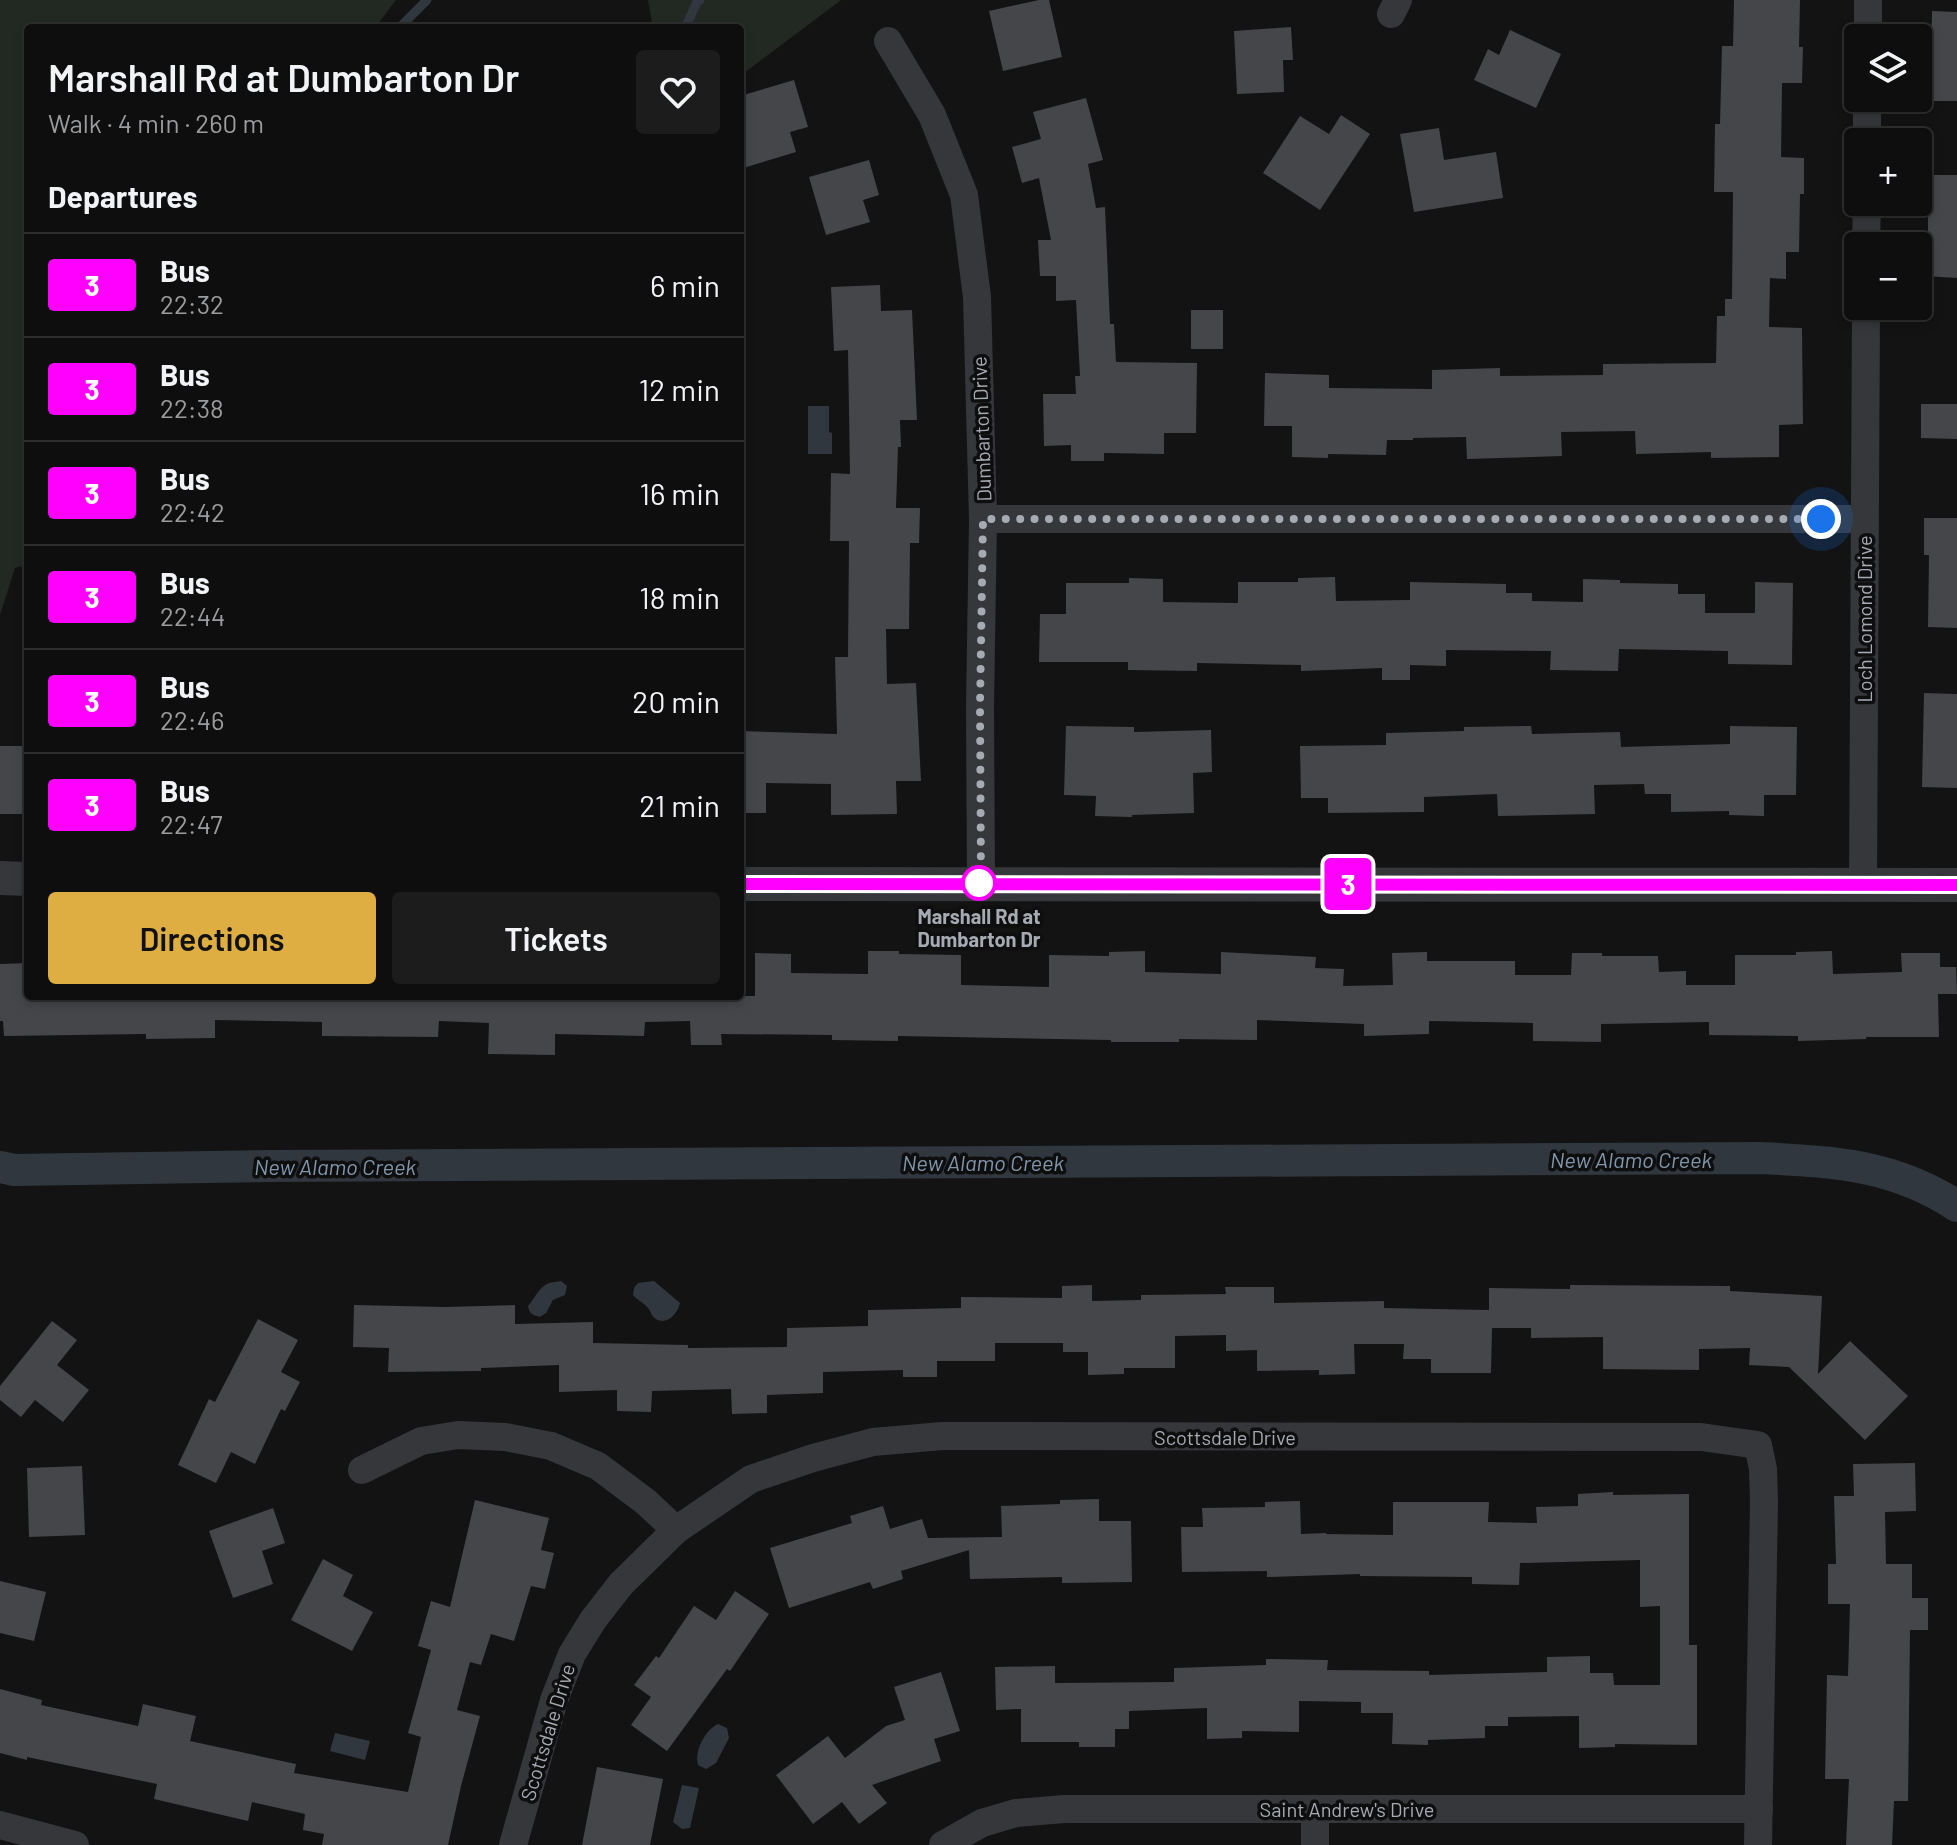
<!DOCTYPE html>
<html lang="en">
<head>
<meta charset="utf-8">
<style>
  body { margin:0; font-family:Barlow,sans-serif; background:#1c1c1d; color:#f1f3f6; height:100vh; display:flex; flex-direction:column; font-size:30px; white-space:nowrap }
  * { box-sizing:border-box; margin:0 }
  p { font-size:26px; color:#9b9c9e }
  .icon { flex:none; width:44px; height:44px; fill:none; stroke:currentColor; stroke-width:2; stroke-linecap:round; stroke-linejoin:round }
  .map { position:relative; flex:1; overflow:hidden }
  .side { position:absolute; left:24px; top:24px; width:720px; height:976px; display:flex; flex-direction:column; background:#0e0e0f; border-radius:8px; box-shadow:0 4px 12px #0003,0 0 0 2px #2e2e2f }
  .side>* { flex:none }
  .badge { padding:0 16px; border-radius:6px; font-size:28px; line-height:52px }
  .buttons { position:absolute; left:1844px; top:24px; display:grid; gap:16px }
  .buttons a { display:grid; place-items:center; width:88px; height:88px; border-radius:8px; background:#0e0e0f; box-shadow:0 4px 12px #0003,0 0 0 2px #2e2e2f; font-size:40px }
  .you { position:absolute; width:40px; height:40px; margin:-20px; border:6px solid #fff; border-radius:50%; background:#1a73e8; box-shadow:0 0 0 12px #1a73e833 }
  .map>.badge { position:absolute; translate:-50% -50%; box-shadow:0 0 0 4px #fff }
  h2 { padding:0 24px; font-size:30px; line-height:72px }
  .round { display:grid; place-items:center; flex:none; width:84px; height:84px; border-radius:8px; background:#1c1c1d }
  .overview { display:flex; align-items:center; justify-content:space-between; height:136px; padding:0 24px }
  h1 { font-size:38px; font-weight:600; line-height:60px }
  .primary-button { display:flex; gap:16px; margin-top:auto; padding:16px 24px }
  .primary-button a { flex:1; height:92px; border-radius:8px; background:#deae42; color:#111; font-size:32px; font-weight:600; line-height:92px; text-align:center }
  .primary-button a+a { background:#1c1c1d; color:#f1f3f6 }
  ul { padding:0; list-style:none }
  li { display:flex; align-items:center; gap:24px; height:104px; padding:0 24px; border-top:2px solid #2e2e2f }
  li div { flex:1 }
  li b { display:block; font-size:30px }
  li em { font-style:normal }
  li .badge { min-width:88px; font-weight:700; text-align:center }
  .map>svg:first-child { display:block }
</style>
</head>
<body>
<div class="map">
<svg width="1957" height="1845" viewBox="0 0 1957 1845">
  <rect width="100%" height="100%" fill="#131314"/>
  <g fill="#222923">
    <polygon points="0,0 396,0 375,28 28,28 28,565 15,568 0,615"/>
    <polygon points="648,0 841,0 740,76 740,28 653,28"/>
  </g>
  <g fill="#30373e">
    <polygon points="808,406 829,406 829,432 832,433 832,454 808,454"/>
    <path d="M 561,1281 L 567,1286 L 565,1295 L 553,1300 L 546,1313 L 540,1317 C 533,1315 529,1314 528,1306 C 534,1299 540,1286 549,1283 C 553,1282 557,1282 561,1281 Z"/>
    <path d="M 654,1281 L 680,1303 C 678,1313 667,1326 656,1319 C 650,1315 652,1313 648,1308 C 643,1302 638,1301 633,1295 L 634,1288 L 638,1283 Z"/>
    <path d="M 718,1724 L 727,1728 L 729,1738 L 716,1763 L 706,1769 L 698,1765 C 694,1751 705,1730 718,1724 Z"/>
    <polygon points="335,1733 370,1741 365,1760 330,1751"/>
    <polygon points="682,1785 699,1788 690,1828 682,1829 673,1822"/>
  </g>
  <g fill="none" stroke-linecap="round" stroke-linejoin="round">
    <g stroke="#30373e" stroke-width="9">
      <polyline points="399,28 427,0"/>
      <polyline points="685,28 697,2 700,0"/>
    </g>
    <path stroke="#30373e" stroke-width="32" d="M 0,1167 L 14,1170 L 271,1166 L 1760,1158 C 1834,1162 1893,1164 1957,1206"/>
  </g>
  <g fill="#454649">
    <polygon points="1039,0 1049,0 1062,57 1003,71 989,11"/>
    <polygon points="1734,0 1800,0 1799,47 1803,47 1802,83 1782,83 1781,157 1804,158 1804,194 1800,194 1799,252 1786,252 1786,279 1770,278 1769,327 1802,328 1803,424 1779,425 1779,457 1711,458 1711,452 1636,454 1635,431 1561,432 1562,456 1467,459 1466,437 1413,438 1413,440 1387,440 1386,455 1328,454 1328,458 1292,457 1292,426 1264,426 1265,373 1329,375 1329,388 1432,389 1432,370 1500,368 1500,376 1603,375 1603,364 1716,363 1717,316 1725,316 1725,299 1732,299 1733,192 1714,192 1715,124 1720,124 1722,46 1733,46"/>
    <polygon points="1932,11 1957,12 1957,101 1930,101"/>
    <polygon points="1291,27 1293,60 1283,60 1284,92 1237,94 1234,31"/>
    <polygon points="1510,30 1561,54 1536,108 1474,80 1488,49 1499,55"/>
    <polygon points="794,80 808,127 790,132 796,152 740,169 740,96"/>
    <polygon points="1086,98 1103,160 1088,164 1096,208 1105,207 1110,324 1114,324 1116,362 1197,363 1196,433 1164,433 1164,454 1104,453 1104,461 1071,461 1071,445 1044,446 1043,394 1076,394 1075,376 1080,376 1076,300 1056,301 1056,276 1040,276 1038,240 1051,240 1039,178 1022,183 1012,147 1041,139 1033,112"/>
    <polygon points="1341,115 1370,134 1320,210 1263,173 1300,116 1329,134"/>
    <polygon points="1439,128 1444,160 1496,152 1503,198 1414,212 1400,134"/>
    <polygon points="869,160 879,195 863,200 870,222 826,235 809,177"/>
    <polygon points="1928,175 1957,175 1957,278 1924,276 1925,239 1928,239"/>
    <polygon points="880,285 881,311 912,310 917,420 900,420 901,447 898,447 896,508 920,508 919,543 910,543 909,629 886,629 887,684 916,683 921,781 896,781 897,814 831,815 831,784 766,783 766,813 740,813 740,731 837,734 835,657 848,657 849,541 830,541 831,473 850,474 848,350 834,351 831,287"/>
    <rect x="1191" y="310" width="32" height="39"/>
    <polygon points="1921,404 1957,404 1957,439 1921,438"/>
    <polygon points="1924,518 1957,518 1957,628 1928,627 1929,555 1924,555"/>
    <polygon points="1335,577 1336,601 1410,600 1410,582 1506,584 1506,593 1532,593 1532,601 1583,602 1583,579 1620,580 1620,583 1678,584 1678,594 1705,594 1705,613 1755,613 1755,582 1793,583 1792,665 1728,664 1728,651 1619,649 1618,671 1550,670 1551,651 1446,650 1446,666 1410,665 1410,680 1382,680 1382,668 1301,671 1301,665 1197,663 1197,671 1128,670 1128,662 1039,662 1040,614 1066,614 1066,583 1129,583 1129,578 1163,579 1163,602 1238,603 1238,582 1298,582 1298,578"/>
    <polygon points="1924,693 1957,694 1957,788 1922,787"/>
    <polygon points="1066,726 1134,727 1134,732 1211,730 1212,772 1193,773 1194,813 1132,815 1132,817 1095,816 1096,796 1064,795"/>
    <polygon points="1531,726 1532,734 1620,732 1621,747 1730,744 1730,726 1797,727 1796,795 1764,795 1764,816 1729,815 1729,811 1671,812 1671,794 1645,794 1644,784 1594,785 1595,814 1498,816 1497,794 1424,797 1424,812 1328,813 1328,798 1301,798 1300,746 1386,745 1386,733 1464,731 1464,727"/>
    <rect x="0" y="746" width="28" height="68"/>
    <polygon points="868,951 899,951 899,954 961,955 961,985 1049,987 1049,955 1109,956 1109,952 1145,951 1145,972 1221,974 1221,952 1316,957 1315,968 1344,969 1343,986 1393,985 1392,953 1427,952 1427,961 1515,961 1515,975 1571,975 1572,953 1602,953 1602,956 1658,956 1659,972 1686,971 1686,985 1735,985 1735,955 1796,955 1796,952 1832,951 1833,974 1902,972 1901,953 1940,953 1940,967 1956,967 1957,994 1938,994 1939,1037 1866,1037 1866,1039 1798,1041 1798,1036 1709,1035 1709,1022 1601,1024 1601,1042 1533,1041 1533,1023 1429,1021 1429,1034 1364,1036 1364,1024 1257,1020 1257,1040 1179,1039 1179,1042 1111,1042 1111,1040 898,1036 898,1041 832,1040 832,1035 721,1034 722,1045 691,1045 690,1021 645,1022 644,1036 555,1034 555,1055 488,1054 489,1023 439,1021 438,1037 322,1036 322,1022 215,1020 215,1038 146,1039 146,1034 4,1036 3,1021 0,1021 0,964 28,963 28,996 755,996 755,953 791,954 791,973 868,974"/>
    <polygon points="1092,1285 1092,1301 1141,1300 1141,1295 1226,1294 1225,1287 1274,1287 1274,1303 1384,1301 1384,1308 1489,1310 1489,1288 1570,1289 1570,1285 1730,1286 1730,1291 1822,1296 1818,1374 1850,1341 1908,1396 1865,1440 1789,1367 1749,1365 1750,1348 1699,1349 1699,1370 1603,1369 1603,1337 1531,1338 1531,1328 1492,1328 1491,1373 1431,1373 1431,1359 1403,1359 1404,1344 1354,1344 1355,1374 1319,1375 1319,1370 1257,1371 1257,1350 1226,1351 1226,1335 1175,1336 1175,1368 1124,1368 1124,1374 1088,1375 1088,1352 1063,1352 1063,1343 995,1343 995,1361 937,1361 937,1377 903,1377 903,1370 823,1372 823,1393 767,1395 767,1413 732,1414 731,1389 652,1391 651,1412 617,1411 617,1390 559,1392 559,1365 481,1368 481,1371 388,1372 389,1348 353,1347 354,1305 445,1307 515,1305 515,1324 593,1322 593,1343 688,1345 688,1348 787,1347 787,1328 868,1326 868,1310 961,1308 961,1297 1062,1298 1062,1286"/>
    <polygon points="258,1319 298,1340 281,1372 300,1382 285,1411 281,1409 255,1464 231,1452 216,1483 178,1465 209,1399 215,1402"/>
    <polygon points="52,1321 77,1340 57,1365 89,1390 63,1422 35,1400 21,1417 0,1400 0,1386"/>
    <polygon points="1915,1463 1916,1511 1885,1512 1886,1564 1912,1564 1912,1598 1928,1598 1928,1630 1910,1630 1908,1801 1894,1801 1892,1845 1846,1845 1849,1779 1825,1779 1827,1675 1848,1676 1850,1604 1828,1604 1828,1564 1836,1564 1834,1496 1854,1496 1853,1464"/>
    <polygon points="82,1466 85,1535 29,1537 27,1468"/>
    <polygon points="1613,1492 1613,1495 1689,1494 1689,1645 1697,1645 1697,1745 1615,1744 1615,1747 1579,1748 1579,1716 1508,1717 1508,1726 1485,1726 1485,1738 1428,1740 1428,1745 1392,1744 1393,1713 1361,1713 1361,1702 1299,1701 1299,1732 1242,1731 1242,1738 1207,1739 1207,1708 1129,1711 1129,1729 1115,1729 1115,1747 1079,1747 1079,1742 1021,1742 1021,1709 996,1710 995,1667 1055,1666 1055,1683 1174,1682 1174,1668 1266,1665 1266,1659 1328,1660 1327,1670 1429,1671 1429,1675 1547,1672 1547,1657 1590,1656 1590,1673 1613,1673 1614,1685 1660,1685 1660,1606 1640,1607 1640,1560 1520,1563 1519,1585 1472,1584 1472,1577 1360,1576 1360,1574 1267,1577 1267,1571 1182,1572 1181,1527 1203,1527 1202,1508 1265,1507 1265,1502 1300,1501 1301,1534 1326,1533 1326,1534 1393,1535 1393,1502 1489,1502 1488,1522 1537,1523 1536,1507 1578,1506 1578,1494"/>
    <polygon points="1099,1499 1099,1521 1131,1521 1132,1582 1062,1583 1062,1577 970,1579 969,1550 901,1571 903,1579 873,1589 870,1582 789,1608 770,1548 852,1523 850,1516 883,1506 890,1529 922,1519 928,1538 1002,1537 1001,1506 1060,1504 1060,1500"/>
    <polygon points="475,1500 549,1518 541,1550 554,1553 545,1589 531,1586 514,1641 491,1634 481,1665 470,1662 457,1710 480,1716 461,1786 448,1845 322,1845 324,1834 303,1830 305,1814 252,1802 248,1821 154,1799 157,1784 27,1757 27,1760 0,1753 0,1689 42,1700 41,1705 138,1726 143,1704 196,1716 190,1741 296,1764 294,1773 408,1792 421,1737 408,1733 431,1650 418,1646 431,1601 450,1607"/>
    <polygon points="273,1508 285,1543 262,1551 273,1584 233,1598 209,1531"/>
    <polygon points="323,1559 353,1575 343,1596 373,1612 352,1651 291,1620"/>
    <polygon points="0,1581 46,1592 34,1641 0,1633"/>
    <polygon points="735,1591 769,1614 730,1671 727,1669 667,1751 631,1725 651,1697 634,1685 656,1656 659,1658 694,1606 716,1620"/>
    <polygon points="941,1672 960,1731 934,1739 941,1761 872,1785 887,1803 859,1824 842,1802 813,1824 776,1775 828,1736 845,1758 886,1726 905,1720 894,1687"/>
    <polygon points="597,1767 663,1779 650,1845 582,1845"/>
  </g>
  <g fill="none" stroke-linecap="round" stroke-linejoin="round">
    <g stroke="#36373b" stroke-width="28">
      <polyline points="1391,14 1398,0"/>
      <polyline points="1868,38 1868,0"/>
      <polyline points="888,41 932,115 964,195 977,297 983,519 980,706 981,883"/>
      <polyline points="1867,142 1867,98"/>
      <polyline points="1866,246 1867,202"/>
      <polyline points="983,519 1865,519"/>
      <polyline points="1863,885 1866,306"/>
      <polyline points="362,1470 421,1441 458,1435 505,1437 551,1446 598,1466 646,1502 676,1530"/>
      <polyline points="0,1825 75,1845"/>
      <polyline points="513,1845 554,1700 572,1654 593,1620 621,1584 676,1530 751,1479 813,1458 873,1442 942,1436 1701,1437 1758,1445 1763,1469 1764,1502 1758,1845"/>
      <polyline points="943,1845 982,1823 1016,1813 1064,1809 1759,1809"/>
      <polyline points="1315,1845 1315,1809"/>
    </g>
    <g stroke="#36373b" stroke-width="34">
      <polyline points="0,878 28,879"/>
      <polyline points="740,884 1957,885"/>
    </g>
  </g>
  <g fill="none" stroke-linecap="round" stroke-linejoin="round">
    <defs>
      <polyline id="line" points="740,884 1957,885"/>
    </defs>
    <use href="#line" stroke="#fff" stroke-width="18"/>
    <use href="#line" stroke="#f0f" stroke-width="12"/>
    <polyline stroke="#a6aab3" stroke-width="8" stroke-dasharray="0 14.4" points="979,883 981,883 980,706 983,519 1821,519"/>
  </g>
  <circle fill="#fff" stroke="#f0f" stroke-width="4" cx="979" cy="883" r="16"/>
  <g text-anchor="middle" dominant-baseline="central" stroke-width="7" stroke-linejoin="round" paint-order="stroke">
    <g font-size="20" fill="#a6aab3" stroke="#0e0e0f">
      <text transform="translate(981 429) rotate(-92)">Dumbarton Drive</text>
      <text transform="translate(1864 619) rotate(-90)">Loch Lomond Drive</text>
      <text x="1225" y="1437">Scottsdale Drive</text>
      <text transform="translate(547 1732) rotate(-73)">Scottsdale Drive</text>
      <text x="1347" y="1809">Saint Andrew's Drive</text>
    </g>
    <g font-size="20" font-weight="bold" fill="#a6aab3" stroke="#0e0e0f">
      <text x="979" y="916">Marshall Rd at<tspan x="979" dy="23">Dumbarton Dr</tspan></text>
    </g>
    <g font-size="22" font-style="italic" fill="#8096ab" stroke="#0e0e0f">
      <text x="1631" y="1159">New Alamo Creek</text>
      <text x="983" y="1162">New Alamo Creek</text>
      <text x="335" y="1166">New Alamo Creek</text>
    </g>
  </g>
</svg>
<div class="buttons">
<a><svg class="icon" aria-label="layers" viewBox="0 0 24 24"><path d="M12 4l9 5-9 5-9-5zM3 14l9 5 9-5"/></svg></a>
<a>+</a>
<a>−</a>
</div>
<div class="you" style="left:1821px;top:519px"></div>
<b class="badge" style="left:1348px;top:884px;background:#f0f;color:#fff">3</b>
<section class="side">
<div class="overview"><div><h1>Marshall Rd at Dumbarton Dr</h1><p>Walk · 4 min · 260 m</p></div><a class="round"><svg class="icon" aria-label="heart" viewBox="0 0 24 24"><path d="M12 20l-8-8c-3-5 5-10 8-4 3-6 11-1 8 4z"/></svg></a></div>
<h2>Departures</h2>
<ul>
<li><span class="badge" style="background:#f0f;color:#fff">3</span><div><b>Bus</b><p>22:32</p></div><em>6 min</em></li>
<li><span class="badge" style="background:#f0f;color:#fff">3</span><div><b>Bus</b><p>22:38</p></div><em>12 min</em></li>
<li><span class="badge" style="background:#f0f;color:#fff">3</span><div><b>Bus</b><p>22:42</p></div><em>16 min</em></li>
<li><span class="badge" style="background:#f0f;color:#fff">3</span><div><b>Bus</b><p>22:44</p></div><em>18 min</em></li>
<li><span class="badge" style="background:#f0f;color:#fff">3</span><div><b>Bus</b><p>22:46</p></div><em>20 min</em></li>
<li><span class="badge" style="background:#f0f;color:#fff">3</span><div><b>Bus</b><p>22:47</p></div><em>21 min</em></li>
</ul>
<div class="primary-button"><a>Directions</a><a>Tickets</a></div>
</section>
</div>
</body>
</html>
